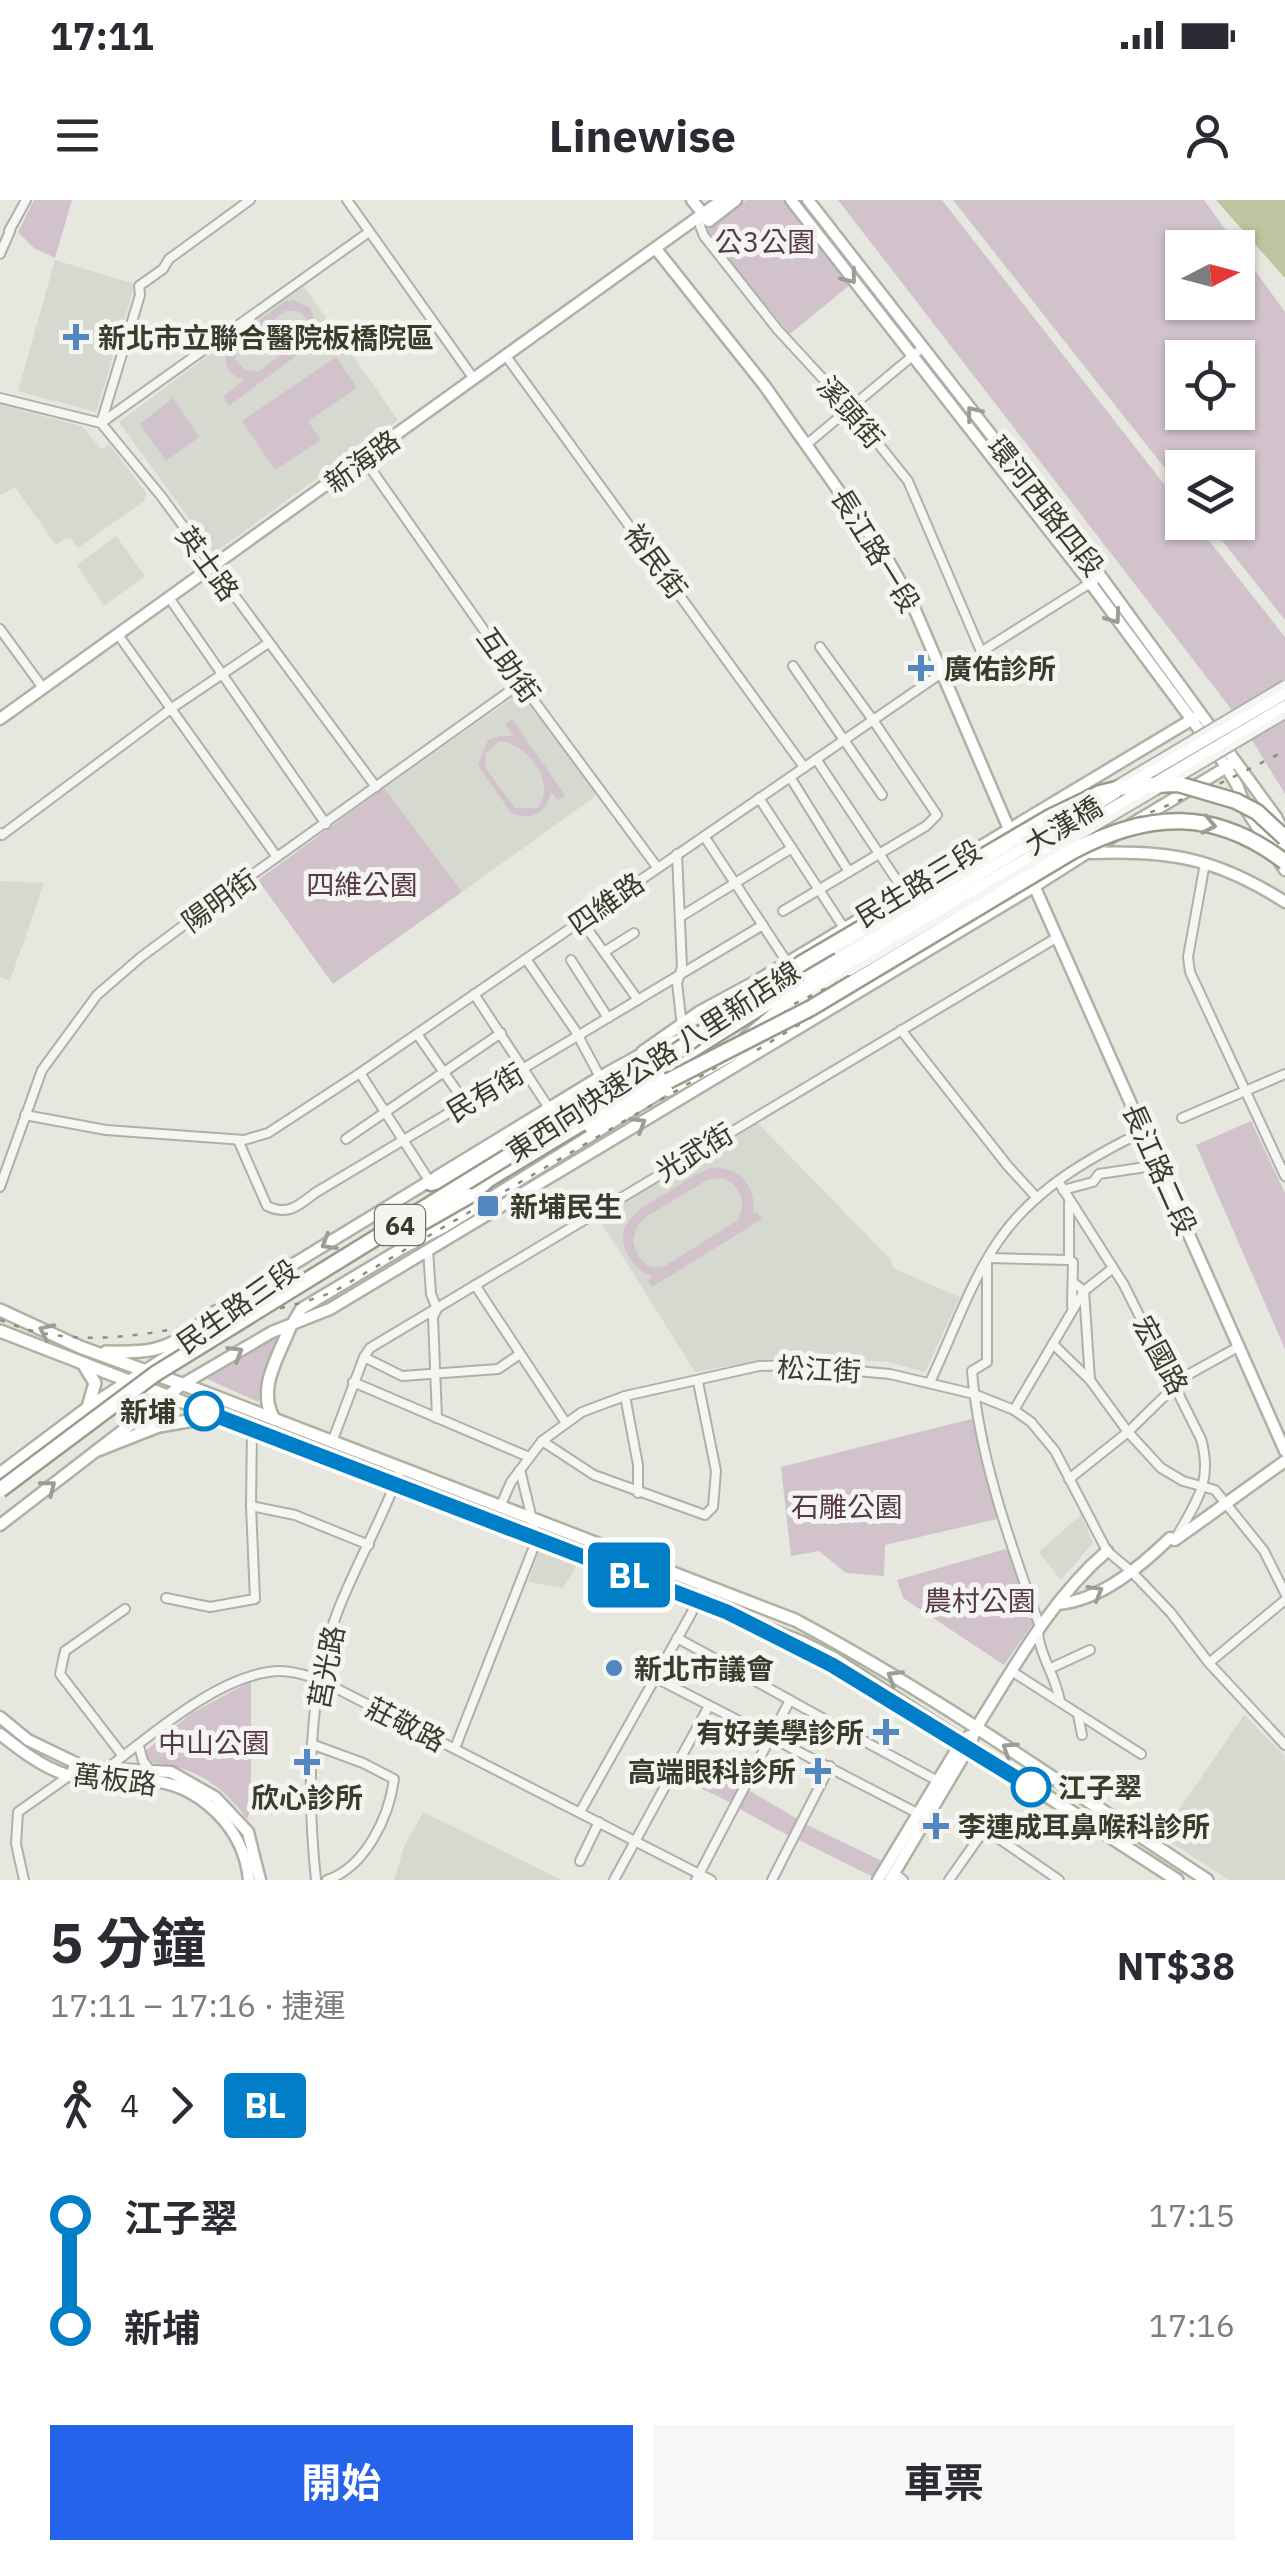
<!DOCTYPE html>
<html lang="zh-TW">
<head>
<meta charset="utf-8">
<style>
  body { margin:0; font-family:"IBM Plex Sans","Noto Sans TC",sans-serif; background:#f7f7f7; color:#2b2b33; height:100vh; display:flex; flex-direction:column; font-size:38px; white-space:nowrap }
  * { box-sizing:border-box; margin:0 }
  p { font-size:32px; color:#7c7c81 }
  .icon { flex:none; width:55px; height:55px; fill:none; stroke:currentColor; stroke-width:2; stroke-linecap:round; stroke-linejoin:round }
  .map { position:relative; height:1680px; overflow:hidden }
  .panel { display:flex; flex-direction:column; background:#fff; flex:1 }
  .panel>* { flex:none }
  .badge { padding:0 20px; border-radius:8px; font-size:35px; line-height:65px }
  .needle { width:65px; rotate:84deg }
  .tools { position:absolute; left:1165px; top:30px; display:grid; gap:20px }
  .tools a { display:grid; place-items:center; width:90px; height:90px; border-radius:0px; background:#fff; box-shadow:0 2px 8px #0004; font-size:50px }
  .map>.badge { position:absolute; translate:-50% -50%; box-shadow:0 0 0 5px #fff }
  .legs { display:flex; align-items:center; gap:15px; height:110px; padding:0 50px; font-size:32px }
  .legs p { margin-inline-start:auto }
  .head { display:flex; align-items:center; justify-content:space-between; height:170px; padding:0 50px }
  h1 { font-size:55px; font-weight:700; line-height:75px }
  .action { display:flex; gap:20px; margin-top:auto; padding:20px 50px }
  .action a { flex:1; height:115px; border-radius:0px; background:#2563eb; color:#fff; font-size:40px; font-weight:700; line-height:115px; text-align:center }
  .action a+a { background:#f7f7f7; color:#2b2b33 }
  ul { padding:0 50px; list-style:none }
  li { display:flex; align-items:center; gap:35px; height:110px; font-size:38px }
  li i { display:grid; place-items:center; width:15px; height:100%; margin:0 12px; background:currentColor }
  li i::after { content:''; width:25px; height:25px; margin:-12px; border:8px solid; border-radius:50%; background:#fff }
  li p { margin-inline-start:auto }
  li:first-child i { background:linear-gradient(#0000 50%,currentColor 0) }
  li:last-child i { background:linear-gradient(currentColor 50%,#0000 0) }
  .status { display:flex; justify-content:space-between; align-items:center; height:70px; padding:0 50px; background:#fff; direction:ltr }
  .status svg { height:28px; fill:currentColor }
  header { display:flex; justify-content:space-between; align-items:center; height:130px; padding:0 50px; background:#fff; font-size:45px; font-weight:700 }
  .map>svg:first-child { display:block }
</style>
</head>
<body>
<div class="status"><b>17:11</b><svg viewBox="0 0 49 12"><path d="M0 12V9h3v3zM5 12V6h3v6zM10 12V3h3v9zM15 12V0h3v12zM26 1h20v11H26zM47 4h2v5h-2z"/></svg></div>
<header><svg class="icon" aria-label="menu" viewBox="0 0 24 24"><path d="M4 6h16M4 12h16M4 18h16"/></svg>Linewise<svg class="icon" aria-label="person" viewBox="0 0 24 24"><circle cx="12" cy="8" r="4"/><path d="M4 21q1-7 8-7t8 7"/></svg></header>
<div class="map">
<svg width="1285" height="1680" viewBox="0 0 1285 1680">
  <rect width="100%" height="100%" fill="#e6e8e0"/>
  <g fill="#d6d9cf">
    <polygon points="55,60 135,84 96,212 18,191"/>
    <polygon points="303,85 398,220 214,353 119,222"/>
    <polygon points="0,205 82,226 101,249 109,244 146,293 144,301 78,348 72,340 66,338 56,345 15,287 0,295"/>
    <polygon points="116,336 145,376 104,406 77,365"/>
    <polygon points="521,492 597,595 462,692 384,588"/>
    <polygon points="0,681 44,683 10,781 0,777"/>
    <polygon points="756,921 891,1060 893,1068 960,1097 925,1172 888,1162 795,1155 695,1172 597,1016"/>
    <polygon points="1081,1315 1093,1343 1061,1380 1039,1352"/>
    <polygon points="539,1352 577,1365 563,1388 528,1382"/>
    <polygon points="1244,1515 1285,1556 1285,1680 1229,1680 1161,1636"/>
    <polygon points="423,1612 562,1680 394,1680 404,1647"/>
  </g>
  <g fill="#d1c2cb" fill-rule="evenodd">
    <polygon points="34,0 72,0 55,58 34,48 18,32"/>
    <polygon points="746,0 784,0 850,85 790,134 705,32"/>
    <polygon points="838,0 942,0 1182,307 1182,322 1195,323 1285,437 1285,481 1232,510"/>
    <path d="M 953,0 L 1204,0 L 1285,112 L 1285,420 L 1208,323 L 1238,322 L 1238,268 L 1182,268 L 1182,290 ZM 1182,48 L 1238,48 L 1238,102 L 1182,102 ZM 1182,158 L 1238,158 L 1238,212 L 1182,212 Z"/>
    <path d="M 294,100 L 310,108 L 317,128 L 327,121 L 332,129 L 229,206 L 223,197 L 245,179 C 226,176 221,160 230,143 L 285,101 ZM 285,111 L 298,111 L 306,118 L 309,130 L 306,136 L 258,172 L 245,170 L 235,159 L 239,146 Z"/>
    <polygon points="336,157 357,188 308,221 321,240 275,270 242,221"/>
    <polygon points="173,198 199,237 166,261 140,224"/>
    <path d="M 512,519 L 565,595 L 558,600 L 551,592 C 546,613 532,622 511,613 L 478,565 L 488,540 L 500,536 L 514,536 L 505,524 ZM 499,541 C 527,542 558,584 537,608 L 515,608 L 485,567 L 486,553 Z"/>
    <polygon points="1285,521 1285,594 1252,540"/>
    <polygon points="384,588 462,692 333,784 258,680"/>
    <polygon points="1251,921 1285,993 1285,1149 1196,945"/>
    <path d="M 710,968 C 739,965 757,986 753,1014 L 757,1012 L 762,1019 L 652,1087 L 648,1080 L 653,1076 C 642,1073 636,1067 629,1057 C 609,1023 643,1007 668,992 C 681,984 695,974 710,968 ZM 723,978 C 741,986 747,1002 738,1020 L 665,1066 C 646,1071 636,1058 633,1040 L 637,1026 L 647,1016 L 707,980 Z"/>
    <polygon points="290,1127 258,1202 203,1177"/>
    <polygon points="975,1218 997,1319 885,1345 884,1376 846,1373 819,1351 791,1356 781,1267"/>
    <polygon points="1009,1348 1033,1423 1004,1465 903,1398 897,1380"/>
    <path d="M 251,1481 L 251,1608 L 247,1619 C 218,1581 194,1567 147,1562 L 144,1552 L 192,1513 Z"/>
    <polygon points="682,1560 741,1587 733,1604 675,1575"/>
    <polygon points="745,1588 801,1621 791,1637 736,1607"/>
    <polygon points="805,1624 882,1661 873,1677 797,1639"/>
  </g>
  <polygon fill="#bdc49f" points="1216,0 1285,0 1285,78"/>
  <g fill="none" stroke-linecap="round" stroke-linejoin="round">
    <defs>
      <g id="street">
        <polyline points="347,0 474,179"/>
        <polyline points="703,15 700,26 704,36 778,130 848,206 908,281 980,449 984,450 1095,380"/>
        <polyline points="9,31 26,0"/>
        <polyline points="0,54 10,31"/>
        <polyline points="506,156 804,567"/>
        <polyline points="0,198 101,223 161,296 376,587"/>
        <polyline points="101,223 369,32"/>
        <polyline points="101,223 140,95 139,86 163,69 169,59 250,0"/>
        <polyline points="807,244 922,148"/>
        <polyline points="364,259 521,483 657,667"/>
        <polyline points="170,399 326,624"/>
        <polyline points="0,429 43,488"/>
        <polyline points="119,436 277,657"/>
        <polyline points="793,466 882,595"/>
        <polyline points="816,559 904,691"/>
        <polyline points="790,577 849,672"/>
        <polyline points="759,598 844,728"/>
        <polyline points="0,633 2,635 172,508 267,444"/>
        <polyline points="704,636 787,762"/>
        <polyline points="677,654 682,767 677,783 682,826 739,801"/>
        <polyline points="1205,663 1188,757 1190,772 1285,976"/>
        <polyline points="783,711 926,626 937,615 873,520 820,447"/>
        <polyline points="680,717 792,648"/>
        <polyline points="581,720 638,800"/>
        <polyline points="604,752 634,733"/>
        <polyline points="526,759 575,830 600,877"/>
        <polyline points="571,760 608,818"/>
        <polyline points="797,774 838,751"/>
        <polyline points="474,794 549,908"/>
        <polyline points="781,816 850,771"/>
        <polyline points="901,830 1007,965 1037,998"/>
        <polyline points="417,834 466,904"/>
        <polyline points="740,860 762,837"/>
        <polyline points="360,873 432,985"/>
        <polyline points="25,915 106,930 244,940 268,933 360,873 943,472"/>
        <polyline points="1182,918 1285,874"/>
        <polyline points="346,939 501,833"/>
        <path d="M 238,940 L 267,1006 C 288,1016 298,1006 315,993 L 763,725"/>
        <path d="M 1058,981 L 1124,1085 L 1201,1239 C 1213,1281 1197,1300 1177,1336"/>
        <polyline points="0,987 42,870 97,795 141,757 242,682 521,483"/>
        <polyline points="1063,990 1093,982 1099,974 1159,965"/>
        <polyline points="1069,1003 1069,1060 1073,1062 1072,1106"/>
        <polyline points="428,1050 431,1094 437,1109 433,1117 437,1218"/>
        <polyline points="989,1058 1069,1060"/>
        <path d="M 987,1062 L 987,1162 L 972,1171 C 979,1258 1011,1345 1040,1427"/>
        <polyline points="1074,1083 1084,1091 1090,1180"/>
        <polyline points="475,1085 566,1223"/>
        <polyline points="1053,1144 1090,1180 1128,1232 1161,1268 1183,1281 1215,1290 1264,1351 1285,1393"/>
        <polyline points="364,1157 402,1176 498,1169 520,1154"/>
        <polyline points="353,1182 529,1257"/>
        <path d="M 930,1182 C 951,1138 970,1083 997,1043 C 1032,990 1089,958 1144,931"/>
        <polyline points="625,1196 638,1265 638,1293"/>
        <polyline points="1014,1210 1084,1091 1113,1068"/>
        <polyline points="542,1241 594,1275 705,1315 713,1307 716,1271 698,1182"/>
        <polyline points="332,1242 364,1157 370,1148 1056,738"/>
        <polyline points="1069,1279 1128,1232 1184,1177 1238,1147"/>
        <polyline points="251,1306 295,1315 369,1345"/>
        <polyline points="500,1307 511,1282 542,1241 582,1212 625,1196 759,1166 790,1165 890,1174 974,1194 1014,1210 1031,1222 1055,1251 1107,1351 1131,1371 1171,1413 1209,1463 1285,1545"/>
        <polyline points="166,1398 210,1407 255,1399 251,1306 252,1228"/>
        <path d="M 1038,1431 C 1039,1455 1057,1478 1060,1502"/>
        <path d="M 677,1438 C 764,1485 851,1535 938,1581"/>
        <polyline points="1209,1463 1285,1400"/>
        <polyline points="1051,1468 1090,1450"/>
        <polyline points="1013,1472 1141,1554"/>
        <polyline points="656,1478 919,1614"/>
        <polyline points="1078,1515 1082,1535"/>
        <path d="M 314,1545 L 363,1563 L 394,1579 C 389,1618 365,1667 327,1680"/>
        <polyline points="139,1546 143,1561 149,1569"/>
        <polyline points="455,1548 537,1339 520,1270"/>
        <polyline points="123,1556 60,1474 65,1451 125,1409"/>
        <path d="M 108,1568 C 152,1534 223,1472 280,1471 C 294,1471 305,1475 318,1479 L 711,1680"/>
        <polyline points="580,1612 691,1414 704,1384"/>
        <polyline points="580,1661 599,1622"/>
        <polyline points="894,1673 903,1680"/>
        <polyline points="24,1680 16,1644 18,1612 69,1576 75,1564"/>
        <path d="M 316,1680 C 307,1595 307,1487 339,1408 C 358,1360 384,1316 401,1268"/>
        <polyline points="614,1680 709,1506"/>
        <polyline points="696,1680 790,1500"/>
        <polyline points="772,1680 830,1566"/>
        <polyline points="949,1680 985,1629 1059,1680"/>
      </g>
      <g id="secondary">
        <polyline points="692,0 709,21 736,0"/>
        <polyline points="791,0 1091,384 1221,559 1237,585 1247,611 1285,670"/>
        <polyline points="808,0 1091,363 1276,617 1284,634"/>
        <polyline points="656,49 764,185 889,362 912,403 1015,643"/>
        <polyline points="0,519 722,0"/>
        <polyline points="1130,625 1232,564"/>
        <polyline points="1273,634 1285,650"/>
        <path d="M 1092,653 C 1171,650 1218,659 1285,702"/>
        <polyline points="1028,672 1285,1251"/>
        <polyline points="812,774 842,757"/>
        <polyline points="745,838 788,801 846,765"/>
        <polyline points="642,852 699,812 760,779 1196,517"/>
        <polyline points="668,891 740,851"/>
        <polyline points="291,1126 301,1109 401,1049 444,1027 672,885"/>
        <polyline points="0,1273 88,1207 199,1136 224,1109 274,1076 600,877 638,856 695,834"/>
        <polyline points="0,1325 183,1184 272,1132 330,1109 1035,686 1115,635"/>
        <path d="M 1058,1404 C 1101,1400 1140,1367 1170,1338 L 1175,1340 L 1285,1261"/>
        <polyline points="0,1517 28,1540 86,1568 171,1572 215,1597 248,1632 260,1680"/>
        <path d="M 0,1534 C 20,1550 42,1567 67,1575 C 93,1583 118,1579 145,1580 C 199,1583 244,1627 249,1680"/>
        <polyline points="878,1680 957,1549 969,1536"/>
        <path d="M 890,1680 L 970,1545 L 976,1528 C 1015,1466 1051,1399 1107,1351"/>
      </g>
      <g id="primary">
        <path d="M 0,1110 L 80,1147 L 201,1191 L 795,1420 C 938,1496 1071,1591 1207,1680"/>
        <polyline points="0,1131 801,1442 835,1459 1177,1680"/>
        <path d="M 106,1152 C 144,1153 167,1152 197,1127 C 207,1119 211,1112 224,1109"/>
        <polyline points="84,1165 95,1183 88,1207"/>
        <path d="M 274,1219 C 256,1189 279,1156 290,1127"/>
        <polyline points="98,1250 159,1226 217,1216"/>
      </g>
      <g id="highway">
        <polyline points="591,913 815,773"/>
        <polyline points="591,926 668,881"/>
        <polyline points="431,983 454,977 647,861"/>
        <polyline points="469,996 489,979 598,913"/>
      </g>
    </defs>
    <use href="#street" stroke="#aeb1a6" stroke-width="12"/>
    <use href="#secondary" stroke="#aeb1a6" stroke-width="15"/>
    <use href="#primary" stroke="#adb2a1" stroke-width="16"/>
    <use href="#highway" stroke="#979d89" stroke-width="19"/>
    <use href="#street" stroke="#f5f6f3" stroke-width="8"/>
    <use href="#secondary" stroke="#fff" stroke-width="10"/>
    <use href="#primary" stroke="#fff" stroke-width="11"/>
    <use href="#highway" stroke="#fff" stroke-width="14"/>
    <g stroke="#8a8f7c" stroke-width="2.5" stroke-dasharray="5 10" stroke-linecap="butt">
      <polyline points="757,850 911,757"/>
      <path d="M 0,1120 C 70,1149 134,1137 206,1123 C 250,1115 291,1108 333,1092 L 720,865 L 796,803 L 847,778 L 1079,642 L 1219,584 L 1285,551"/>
    </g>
    <defs>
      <g id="street-bridge">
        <polyline points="1172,581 1285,514"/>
        <polyline points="1117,585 1285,485"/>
        <polyline points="838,751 1049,625"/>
        <polyline points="850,771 1160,588"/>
      </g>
      <g id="secondary-bridge">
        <polyline points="1130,584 1285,494"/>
        <polyline points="842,757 1116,593"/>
        <polyline points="846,765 1285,506"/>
      </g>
      <g id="highway-bridge">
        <path d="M 668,881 L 811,808 L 1073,651 C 1149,611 1215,608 1285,662"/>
        <polyline points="404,1033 469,996"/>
        <polyline points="0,1290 155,1174 661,862 802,763 1050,617 1100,593 1129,586 1178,584 1236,601 1257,612 1285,638"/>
      </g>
    </defs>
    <use href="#street-bridge" stroke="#aeb1a6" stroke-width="12" stroke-linecap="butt"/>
    <use href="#secondary-bridge" stroke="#aeb1a6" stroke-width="15" stroke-linecap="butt"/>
    <use href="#highway-bridge" stroke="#979d89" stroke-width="19" stroke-linecap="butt"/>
    <use href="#street-bridge" stroke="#f5f6f3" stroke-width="8"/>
    <use href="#secondary-bridge" stroke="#fff" stroke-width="10"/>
    <use href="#highway-bridge" stroke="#fff" stroke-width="14"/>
  </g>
  <defs><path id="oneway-chevron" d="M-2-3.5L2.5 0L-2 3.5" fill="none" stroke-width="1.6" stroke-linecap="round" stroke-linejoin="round" transform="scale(2.5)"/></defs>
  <g stroke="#9c9e95">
    <use href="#oneway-chevron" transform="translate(850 77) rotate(52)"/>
    <use href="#oneway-chevron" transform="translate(973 213) rotate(-128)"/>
    <use href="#oneway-chevron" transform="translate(1114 417) rotate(54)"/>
    <use href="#oneway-chevron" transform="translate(1209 625) rotate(11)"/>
    <use href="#oneway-chevron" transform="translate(639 924) rotate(-31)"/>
    <use href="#oneway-chevron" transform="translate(328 1043) rotate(149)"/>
    <use href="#oneway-chevron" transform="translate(46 1131) rotate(-155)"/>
    <use href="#oneway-chevron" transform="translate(236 1153) rotate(-31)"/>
    <use href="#oneway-chevron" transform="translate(49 1287) rotate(-38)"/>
    <use href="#oneway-chevron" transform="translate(1096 1392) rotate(-30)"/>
    <use href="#oneway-chevron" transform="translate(894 1477) rotate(-148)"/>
    <use href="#oneway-chevron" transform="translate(1009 1549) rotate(-147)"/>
  </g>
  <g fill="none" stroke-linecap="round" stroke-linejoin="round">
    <defs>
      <polyline id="line-1" points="204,1211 727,1412 832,1465 1031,1587"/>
    </defs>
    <use href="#line-1" stroke="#fff" stroke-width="22"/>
    <use href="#line-1" stroke="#007ec7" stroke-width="15"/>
  </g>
  <g fill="#5387bf" stroke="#f4f5f0" stroke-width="4">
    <path d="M71 122h10v10h10v10h-10v10h-10v-10h-10v-10h10z"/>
    <path d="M916 453h10v10h10v10h-10v10h-10v-10h-10v-10h10z"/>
    <rect x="476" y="994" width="24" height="24" rx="5"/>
    <circle cx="614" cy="1468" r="10"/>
    <path d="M881 1517h10v10h10v10h-10v10h-10v-10h-10v-10h10z"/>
    <path d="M302 1547h10v10h10v10h-10v10h-10v-10h-10v-10h10z"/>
    <path d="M813 1556h10v10h10v10h-10v10h-10v-10h-10v-10h10z"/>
    <path d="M931 1611h10v10h10v10h-10v10h-10v-10h-10v-10h10z"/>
  </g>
  <g fill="#fff" stroke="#007ec7" stroke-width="5">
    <circle cx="204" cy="1211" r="18"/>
    <circle cx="1031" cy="1587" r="18"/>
  </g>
  <g text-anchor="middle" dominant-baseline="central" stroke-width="10" stroke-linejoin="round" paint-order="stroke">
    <rect fill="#f4f5f0" stroke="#707466" stroke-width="2.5" x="375" y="1005" width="50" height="40" rx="8"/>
    <g font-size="25" font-weight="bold" fill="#383d2b">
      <text x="400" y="1025">64</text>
    </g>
    <g font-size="28" fill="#573a49" stroke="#f4f5f0">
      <text x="765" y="41">公3公園</text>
      <text x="362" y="684">四維公園</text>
      <text x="847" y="1306">石雕公園</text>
      <text x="980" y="1400">農村公園</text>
      <text x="214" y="1542">中山公園</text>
    </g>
    <g font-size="28" font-weight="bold" fill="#383d2b" stroke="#f4f5f0" text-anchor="start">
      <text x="98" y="137">新北市立聯合醫院板橋院區</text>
      <text x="944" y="468">廣佑診所</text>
      <text x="510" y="1006">新埔民生</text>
      <text x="634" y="1468">新北市議會</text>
      <text x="864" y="1532" text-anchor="end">有好美學診所</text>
      <text x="796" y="1571" text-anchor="end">高端眼科診所</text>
      <text x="307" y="1597" text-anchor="middle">欣心診所</text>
      <text x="958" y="1626">李連成耳鼻喉科診所</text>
    </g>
    <g font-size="28" fill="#383d2b" stroke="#f4f5f0">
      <text transform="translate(851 212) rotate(49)">溪頭街</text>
      <text transform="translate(362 261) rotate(-36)">新海路</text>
      <text transform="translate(1046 306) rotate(52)">環河西路四段</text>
      <text transform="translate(876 350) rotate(58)">長江路一段</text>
      <text transform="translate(656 361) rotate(54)">裕民街</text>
      <text transform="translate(208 363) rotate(54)">英士路</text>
      <text transform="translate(509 465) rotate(54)">互助街</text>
      <text transform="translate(1063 625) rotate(-31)">大漢橋</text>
      <text transform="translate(918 683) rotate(-31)">民生路三段</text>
      <text transform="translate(219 700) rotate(-36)">陽明街</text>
      <text transform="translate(606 703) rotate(-35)">四維路</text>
      <text transform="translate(653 861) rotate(-33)">東西向快速公路 八里新店線</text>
      <text transform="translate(485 892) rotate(-31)">民有街</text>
      <text transform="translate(694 952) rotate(-31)">光武街</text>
      <text transform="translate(1160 969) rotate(66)">長江路二段</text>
      <text transform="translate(237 1106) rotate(-35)">民生路三段</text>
      <text transform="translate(1161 1155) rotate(62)">宏國路</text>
      <text transform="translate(819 1169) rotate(3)">松江街</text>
      <text transform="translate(326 1467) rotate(-79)">莒光路</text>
      <text transform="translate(406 1524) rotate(27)">莊敬路</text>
      <text transform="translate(115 1579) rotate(7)">萬板路</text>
    </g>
    <g font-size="28" font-weight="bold" fill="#383d2b" stroke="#f4f5f0" text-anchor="end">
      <text x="176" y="1211">新埔</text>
      <text x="1058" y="1587" text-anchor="start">江子翠</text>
    </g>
  </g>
</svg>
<div class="tools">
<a><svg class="needle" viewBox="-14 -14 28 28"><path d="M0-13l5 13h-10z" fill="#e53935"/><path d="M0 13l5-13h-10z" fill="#7c7c81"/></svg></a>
<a><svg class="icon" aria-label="locate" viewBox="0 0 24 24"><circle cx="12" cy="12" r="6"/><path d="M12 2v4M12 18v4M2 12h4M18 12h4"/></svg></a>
<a><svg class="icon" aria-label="layers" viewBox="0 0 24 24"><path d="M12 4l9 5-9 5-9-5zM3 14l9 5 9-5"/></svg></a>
</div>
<b class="badge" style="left:629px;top:1375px;background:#007ec7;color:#fff">BL</b>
</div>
<section class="panel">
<div class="head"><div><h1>5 分鐘</h1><p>17:11 – 17:16 · 捷運</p></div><b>NT$38</b></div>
<div class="legs"><svg class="icon" aria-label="walk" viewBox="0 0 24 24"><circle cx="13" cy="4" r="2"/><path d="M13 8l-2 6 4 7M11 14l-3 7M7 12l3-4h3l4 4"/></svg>4<svg class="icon" aria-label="forward" viewBox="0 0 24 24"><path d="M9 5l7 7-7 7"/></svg><b class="badge" style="background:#007ec7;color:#fff">BL</b></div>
<ul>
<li><i style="color:#007ec7"></i><b>江子翠</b><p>17:15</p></li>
<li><i style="color:#007ec7"></i><b>新埔</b><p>17:16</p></li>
</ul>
<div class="action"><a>開始</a><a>車票</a></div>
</section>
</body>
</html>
